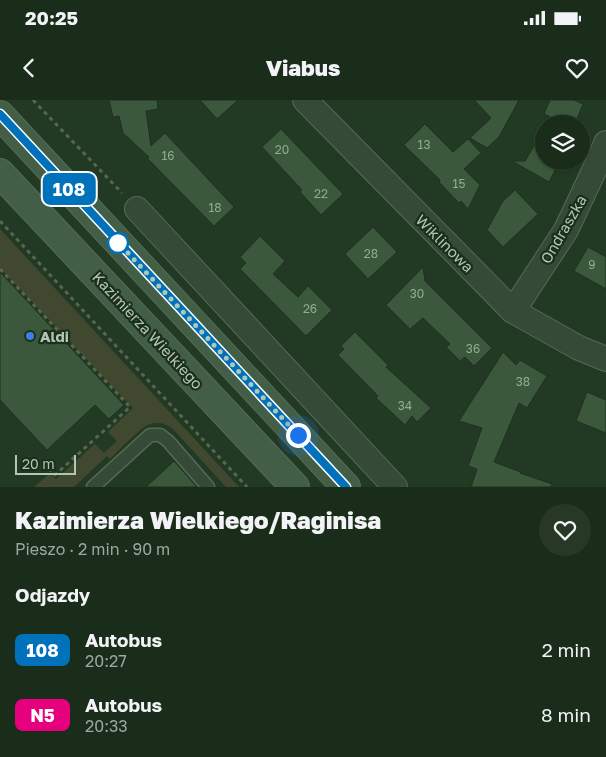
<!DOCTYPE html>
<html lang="pl">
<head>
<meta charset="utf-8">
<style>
  body { margin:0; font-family:"Golos Text",sans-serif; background:#273827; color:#f1f3f6; height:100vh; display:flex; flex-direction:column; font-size:19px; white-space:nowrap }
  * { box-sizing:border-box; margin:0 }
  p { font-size:16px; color:#9fa7a2 }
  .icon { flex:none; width:28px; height:28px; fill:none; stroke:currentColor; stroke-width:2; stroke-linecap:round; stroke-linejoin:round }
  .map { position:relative; height:387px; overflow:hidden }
  .sheet { display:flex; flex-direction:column; background:#1a2c1a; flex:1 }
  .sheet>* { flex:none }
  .badge { padding:0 10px; border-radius:8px; font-size:18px; line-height:32px }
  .fabs { position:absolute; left:535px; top:15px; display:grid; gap:10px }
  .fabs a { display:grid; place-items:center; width:55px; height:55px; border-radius:50%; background:#1a2c1a; box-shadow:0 1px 4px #0004,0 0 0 1px #384839; font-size:25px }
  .scale { position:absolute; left:15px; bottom:12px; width:61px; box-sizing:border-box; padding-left:5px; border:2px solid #b0c7b2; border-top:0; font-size:14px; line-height:18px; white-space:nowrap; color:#b0c7b2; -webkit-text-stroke:4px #1b2f1c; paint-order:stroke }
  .you { position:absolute; width:25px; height:25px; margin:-12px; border:4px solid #fff; border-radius:50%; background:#1a73e8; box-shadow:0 0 0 8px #1a73e833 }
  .map>.badge { position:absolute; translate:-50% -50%; box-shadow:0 0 0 2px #fff }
  h2 { padding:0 15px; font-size:19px; line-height:45px }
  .round { display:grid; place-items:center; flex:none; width:52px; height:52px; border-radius:26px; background:#273827 }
  .overview { display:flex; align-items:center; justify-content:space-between; height:85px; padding:0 15px }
  h1 { font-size:24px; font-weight:800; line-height:38px }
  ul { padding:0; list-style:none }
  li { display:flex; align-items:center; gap:15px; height:65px; padding:0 15px }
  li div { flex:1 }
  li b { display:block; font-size:19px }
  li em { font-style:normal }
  li .badge { min-width:55px; font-weight:700; text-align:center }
  .status { display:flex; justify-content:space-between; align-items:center; height:35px; padding:0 25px; background:#1a2c1a; direction:ltr }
  .status svg { height:14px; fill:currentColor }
  header { display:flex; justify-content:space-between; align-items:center; height:65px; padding:0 15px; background:#1a2c1a; font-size:22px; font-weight:800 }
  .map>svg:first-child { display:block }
</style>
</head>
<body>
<div class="status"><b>20:25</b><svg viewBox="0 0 49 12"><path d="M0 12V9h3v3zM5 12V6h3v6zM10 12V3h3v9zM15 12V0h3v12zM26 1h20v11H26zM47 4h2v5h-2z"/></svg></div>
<header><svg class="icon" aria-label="back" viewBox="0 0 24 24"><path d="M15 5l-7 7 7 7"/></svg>Viabus<svg class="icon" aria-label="heart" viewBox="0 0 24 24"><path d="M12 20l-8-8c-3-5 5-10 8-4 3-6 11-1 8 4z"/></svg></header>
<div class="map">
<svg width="606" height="387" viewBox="0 0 606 387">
  <rect width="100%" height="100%" fill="#223a23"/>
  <path fill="#404930" d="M 0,129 L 239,387 L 226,387 L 173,329 C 166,324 159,321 150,324 C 142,326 118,351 110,359 L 107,356 L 74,387 L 34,387 L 49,374 L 56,379 L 95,344 L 104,353 L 117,341 L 108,332 L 133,308 L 0,168 Z"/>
  <g fill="#3b583c" stroke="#1d311e">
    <polygon points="109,0 157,0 158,9 146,11 151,46 165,33 234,107 214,126 147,58 149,57 123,33 119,16 113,17"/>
    <polygon points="200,0 238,0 217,19"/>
    <polygon points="474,0 519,0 499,37 487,48 470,38 491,18"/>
    <polygon points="550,0 574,0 583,4 575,24 546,24 550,17 544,14"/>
    <polygon points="425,24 453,52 468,39 481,53 464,69 480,85 468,109 461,101 459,103 439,82 440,80 404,45"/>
    <polygon points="281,29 343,94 321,115 300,92 302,90 262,47"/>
    <polygon points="544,29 544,61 560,61 549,82 512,61 525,61"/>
    <polygon points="515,90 538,114 503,147 487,130 503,101"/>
    <polygon points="373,127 397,152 368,179 345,154"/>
    <polygon points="260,136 285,161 273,174 298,197 308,186 332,210 306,236 240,169 246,163 240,157"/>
    <polygon points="588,147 606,157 606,189 574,171"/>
    <polygon points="423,167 425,181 492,248 474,266 465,257 460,261 446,247 450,244 423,218 410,229 386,205"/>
    <polygon points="0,172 124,305 109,319 95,305 47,350 0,300"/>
    <polygon points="355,232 388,265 386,267 431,308 417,322 412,316 405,325 376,298 378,296 338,255 344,249 341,246"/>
    <polygon points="503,252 516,265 520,260 547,276 527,308 519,303 494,362 521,372 520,373 552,384 551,387 471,387 477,369 468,366 482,328 459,321"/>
    <polygon points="587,292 606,300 606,333 576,321"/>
    <polygon points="174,361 197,387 146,387"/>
  </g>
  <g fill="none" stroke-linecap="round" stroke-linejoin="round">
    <defs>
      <polyline id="service" points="93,387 150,335 160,335 168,341 208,387"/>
      <g id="minor">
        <polyline points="305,0 513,211 579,248 606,259"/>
        <polyline points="137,109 395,387"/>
        <polyline points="513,211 566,130 600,58 606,43"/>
      </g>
      <g id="secondary">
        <polyline points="0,15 346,387"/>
        <polyline points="0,73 295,387"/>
      </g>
    </defs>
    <use href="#service" stroke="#566b57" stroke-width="15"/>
    <use href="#minor" stroke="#566b57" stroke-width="26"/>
    <use href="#secondary" stroke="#566b57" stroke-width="30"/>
    <g stroke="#58664f" stroke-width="3" stroke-dasharray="4 4" stroke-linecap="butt">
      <polyline points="33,0 122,93"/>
      <polyline points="0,121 247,387"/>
      <polyline points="0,169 130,307 55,375 46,365"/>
    </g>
    <use href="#service" stroke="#354b37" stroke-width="12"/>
    <use href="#minor" stroke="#354b37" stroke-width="24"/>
    <use href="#secondary" stroke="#435e46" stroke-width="28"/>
  </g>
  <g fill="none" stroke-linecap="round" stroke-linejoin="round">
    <defs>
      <polyline id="line" points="0,14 346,387"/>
    </defs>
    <use href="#line" stroke="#fff" stroke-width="11"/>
    <use href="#line" stroke="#0072bc" stroke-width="8"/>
    <polyline stroke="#b0c7b2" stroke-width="5" stroke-dasharray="0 9" points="118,143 114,138 298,335"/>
  </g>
  <circle fill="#fff" stroke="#0072bc" stroke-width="2.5" cx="118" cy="143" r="10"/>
  <circle fill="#3f7fe0" stroke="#1b2f1c" stroke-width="2" cx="30" cy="236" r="5"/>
  <g text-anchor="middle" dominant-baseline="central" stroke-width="4.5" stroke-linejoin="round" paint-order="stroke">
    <g font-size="12" fill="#93ab94">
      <text x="424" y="44">13</text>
      <text x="282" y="49">20</text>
      <text x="168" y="55">16</text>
      <text x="459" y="83">15</text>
      <text x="321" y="93">22</text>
      <text x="215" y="107">18</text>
      <text x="371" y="153">28</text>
      <text x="592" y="164">9</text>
      <text x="417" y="193">30</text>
      <text x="310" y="208">26</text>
      <text x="473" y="248">36</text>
      <text x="523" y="281">38</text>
      <text x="405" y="305">34</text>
    </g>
    <g font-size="15" fill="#b0c7b2" stroke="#1b2f1c">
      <text transform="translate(563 129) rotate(-60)">Ondraszka</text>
      <text transform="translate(445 143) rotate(45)">Wiklinowa</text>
      <text transform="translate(148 230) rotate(47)">Kazimierza Wielkiego</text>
    </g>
    <g font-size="15" font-weight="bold" fill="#b0c7b2" stroke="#1b2f1c" text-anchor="start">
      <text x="40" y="236">Aldi</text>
    </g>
  </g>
</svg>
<div class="fabs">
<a><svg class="icon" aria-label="layers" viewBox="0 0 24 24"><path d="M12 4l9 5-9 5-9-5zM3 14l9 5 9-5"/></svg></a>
</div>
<div class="scale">20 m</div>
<div class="you" style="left:298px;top:335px"></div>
<b class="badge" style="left:69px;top:89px;background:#0072bc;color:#fff">108</b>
</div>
<section class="sheet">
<div class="overview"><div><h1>Kazimierza Wielkiego/Raginisa</h1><p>Pieszo · 2 min · 90 m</p></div><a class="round"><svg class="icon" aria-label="heart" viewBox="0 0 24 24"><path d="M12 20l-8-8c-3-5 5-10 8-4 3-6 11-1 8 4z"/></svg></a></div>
<h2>Odjazdy</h2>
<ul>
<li><span class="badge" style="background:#0072bc;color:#fff">108</span><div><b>Autobus</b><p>20:27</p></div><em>2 min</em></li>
<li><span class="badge" style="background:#e6007e;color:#fff">N5</span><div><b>Autobus</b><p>20:33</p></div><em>8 min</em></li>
</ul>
</section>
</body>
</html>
